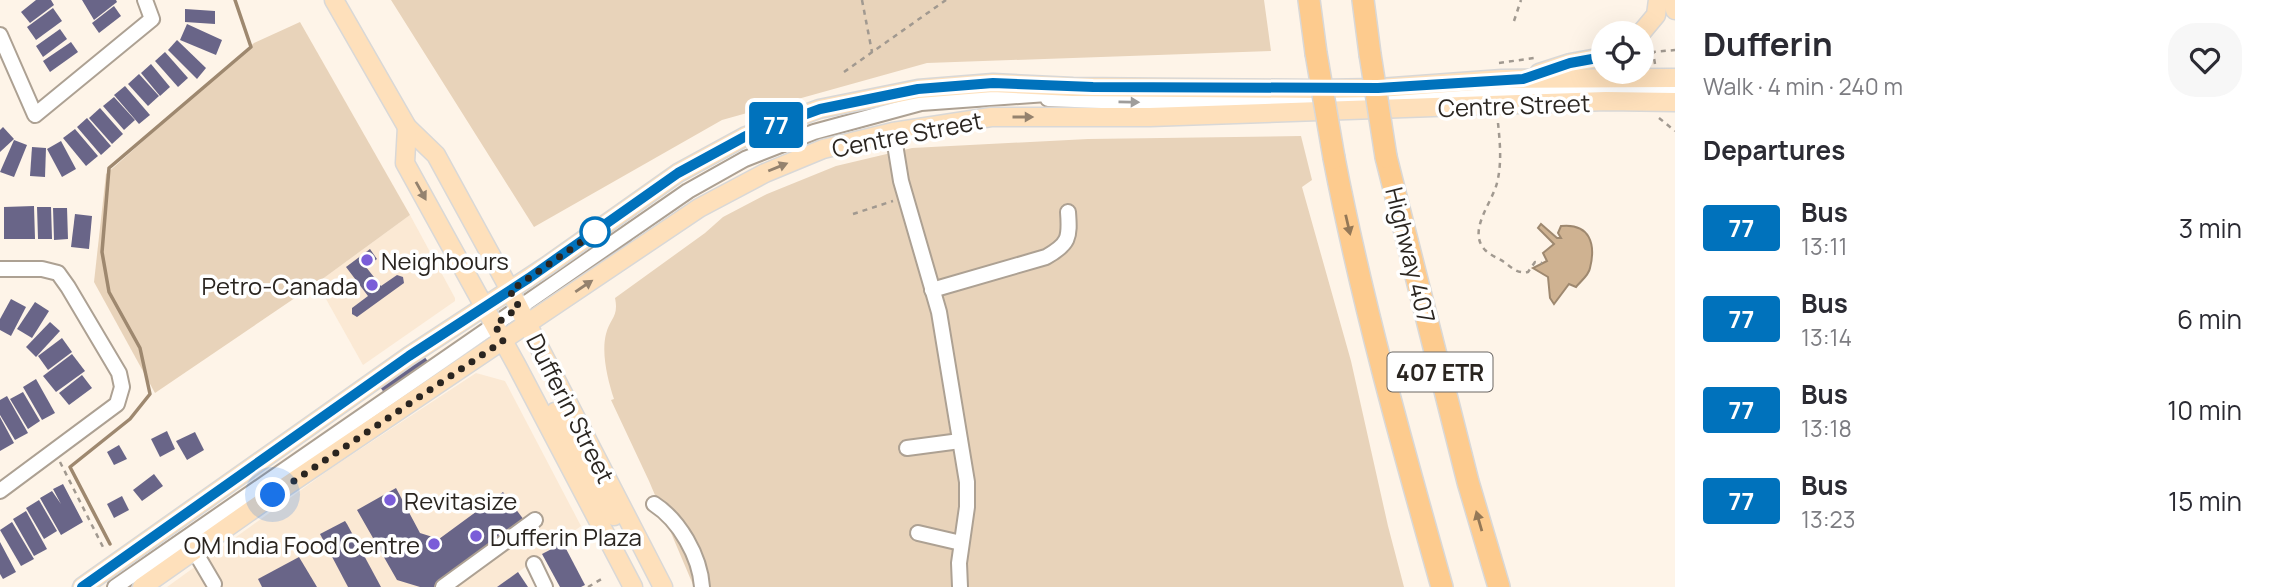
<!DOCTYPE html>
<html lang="en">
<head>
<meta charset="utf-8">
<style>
  body { margin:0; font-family:Manrope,sans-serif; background:#f7f7f7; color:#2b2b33; height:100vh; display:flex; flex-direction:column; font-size:26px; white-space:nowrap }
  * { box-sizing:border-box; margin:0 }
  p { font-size:23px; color:#7c7c81 }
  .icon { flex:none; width:38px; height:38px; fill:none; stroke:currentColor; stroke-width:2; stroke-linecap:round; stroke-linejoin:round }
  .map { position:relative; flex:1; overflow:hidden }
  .panel { display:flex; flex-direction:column; background:#fff; width:595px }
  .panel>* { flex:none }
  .badge { padding:0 14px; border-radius:5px; font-size:24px; line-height:46px }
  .fabs { position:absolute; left:1591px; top:21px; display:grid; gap:14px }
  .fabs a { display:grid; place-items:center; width:63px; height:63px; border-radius:50%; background:#fff; box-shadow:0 7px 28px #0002; font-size:35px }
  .you { position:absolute; width:35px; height:35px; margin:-18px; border:5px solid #fff; border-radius:50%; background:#1a73e8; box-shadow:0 0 0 10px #1a73e833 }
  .map>.badge { position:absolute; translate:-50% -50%; box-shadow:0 0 0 4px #fff }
  h2 { padding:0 28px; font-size:26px; line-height:63px }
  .round { display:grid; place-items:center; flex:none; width:74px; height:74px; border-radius:28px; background:#f7f7f7 }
  .summary { display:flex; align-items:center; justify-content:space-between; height:119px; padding:0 28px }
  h1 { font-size:33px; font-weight:700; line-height:52px }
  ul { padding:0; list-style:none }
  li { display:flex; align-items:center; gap:21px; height:91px; padding:0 28px }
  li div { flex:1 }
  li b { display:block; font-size:26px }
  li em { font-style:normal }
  li .badge { min-width:77px; font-weight:700; text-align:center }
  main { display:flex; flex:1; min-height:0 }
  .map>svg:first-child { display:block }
</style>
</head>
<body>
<main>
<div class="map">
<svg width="1675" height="587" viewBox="0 0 1675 587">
  <rect width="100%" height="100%" fill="#fef4e8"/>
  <g fill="#fbe9d4">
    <polygon points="410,215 455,298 455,301 363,365 317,283"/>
    <polygon points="476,373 505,381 581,526 498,587 167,587 330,469"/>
  </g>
  <g fill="#e8d3ba">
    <polygon points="391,0 1264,0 1271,51 927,63 722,120 534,227"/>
    <polygon points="300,22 410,215 317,283 155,393 94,282 106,174 254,43"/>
    <path d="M 1301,136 L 1312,180 L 1302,187 L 1351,361 L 1388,526 L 1404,587 L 694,587 L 649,481 L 611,400 L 614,399 C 608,381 601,353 606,334 C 610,318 619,317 615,298 L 705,233 L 723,217 L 767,194 L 836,166 L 912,148 L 1088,139 Z"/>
  </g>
  <path fill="#cfb291" stroke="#9e886f" stroke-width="2" d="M 1541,224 L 1557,238 L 1561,238 L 1558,233 L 1561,226 C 1590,223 1596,244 1590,268 C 1589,275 1581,281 1576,287 L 1569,284 L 1554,304 L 1550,298 L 1548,277 L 1533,268 L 1547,261 L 1543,253 L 1554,244 L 1538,228 Z"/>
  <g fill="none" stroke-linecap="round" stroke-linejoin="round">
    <polyline stroke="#9e886f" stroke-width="3.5" points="110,544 70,467 130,419 150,394 140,348 109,292 102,252 109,168 251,47 235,0"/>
  </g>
  <g fill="#696588">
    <polygon points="36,0 51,0 54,5 30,23 21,12"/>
    <polygon points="82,0 116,0 117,2 94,20"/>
    <polygon points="114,6 121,16 99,33 92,23"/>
    <polygon points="53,8 62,21 36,40 27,27"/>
    <polygon points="185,9 215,11 215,24 185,22"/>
    <polygon points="187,24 222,40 216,55 180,40"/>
    <polygon points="60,29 67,39 43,57 36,46"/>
    <polygon points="177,40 206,68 197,79 168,50"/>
    <polygon points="71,42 78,52 50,72 43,61"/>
    <polygon points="165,52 188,78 178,87 155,61"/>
    <polygon points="151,64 170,87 160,96 141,73"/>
    <polygon points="139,74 159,96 148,106 128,84"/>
    <polygon points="125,86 150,115 139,124 114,95"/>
    <polygon points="114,97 135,120 124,130 103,106"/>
    <polygon points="100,108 123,134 112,144 89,118"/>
    <polygon points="87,118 111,146 101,155 77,127"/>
    <polygon points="3,127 14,139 0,152 0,130"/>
    <polygon points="75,129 98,156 86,166 63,138"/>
    <polygon points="14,140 27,145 14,177 0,172"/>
    <polygon points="61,141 76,169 62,177 47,149"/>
    <polygon points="32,147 46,148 45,177 30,176"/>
    <polygon points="34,206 35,239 4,239 4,207"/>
    <polygon points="37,207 51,207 52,239 38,239"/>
    <polygon points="53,208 67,208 68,239 54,240"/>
    <polygon points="75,214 92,216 89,249 71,247"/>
    <polygon points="628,234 633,242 593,272 587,264"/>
    <polygon points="370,249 377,259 366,267 381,286 397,275 403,277 404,283 357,317 352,314 352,308 368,296 346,267"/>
    <polygon points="11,299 26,307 11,336 0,330 0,319"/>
    <polygon points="35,302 49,311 32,338 17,329"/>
    <polygon points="50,322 60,331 36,357 26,347"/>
    <polygon points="62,338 72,352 48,370 38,356"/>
    <polygon points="72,354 85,371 56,392 43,376"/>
    <polygon points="424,356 429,363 385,394 380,387"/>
    <polygon points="82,375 92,388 69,405 59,393"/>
    <polygon points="36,379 55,413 42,420 23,387"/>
    <polygon points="23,392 40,421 28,429 10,399"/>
    <polygon points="7,396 28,433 15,440 0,415 0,400"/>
    <polygon points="0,417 14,443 0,451"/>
    <polygon points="167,431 175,449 160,457 151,439"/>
    <polygon points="195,432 204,450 187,460 176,441"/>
    <polygon points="119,445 127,459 114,465 107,452"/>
    <polygon points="154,474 163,486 142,501 133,490"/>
    <polygon points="63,484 83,522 61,535 40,498 52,491 61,504 53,489"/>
    <polygon points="396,488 420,533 439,539 503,492 527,524 439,587 420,587 397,580 357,510"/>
    <polygon points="122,496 129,510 114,518 107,504"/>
    <polygon points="39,500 57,531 44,539 26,508"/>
    <polygon points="26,511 47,549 34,556 13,519"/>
    <polygon points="345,521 347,524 381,587 348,587 320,534"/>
    <polygon points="12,522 34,559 21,566 0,530"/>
    <polygon points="0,542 16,572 3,579 0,574"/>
    <polygon points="563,543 585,585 581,587 560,587 542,554"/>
    <polygon points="299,557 317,587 262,587 258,579"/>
    <polygon points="518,572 528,587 497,587"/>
  </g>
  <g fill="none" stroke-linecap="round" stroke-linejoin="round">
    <defs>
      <g id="minor">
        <polyline points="0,35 35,115 152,19 145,0"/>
        <polyline points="1048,99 1129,102 1266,102 1675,87"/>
        <polyline points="893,132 901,181 939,312 967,482 967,507 959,563 960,587"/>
        <polyline points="0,269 42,269 58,273 68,287 119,373 122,387 117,404 0,491"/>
        <path d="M 932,290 L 1046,257 C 1069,244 1070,238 1068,212"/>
        <polyline points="907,448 960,441"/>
        <path d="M 654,504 C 679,520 700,556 702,587"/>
        <polyline points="918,533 961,543"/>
        <polyline points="194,550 214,584"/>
        <polyline points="534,564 545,587"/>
        <polyline points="115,587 688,191 745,159 814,132 921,103 1061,93"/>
        <polyline points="443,587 535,520"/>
      </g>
      <g id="major">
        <polyline points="334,0 407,127 436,155 505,281 663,587"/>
        <polyline points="1673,0 1675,10"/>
        <polyline points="1641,33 1656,15 1658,0"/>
        <polyline points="1539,73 1570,63 1603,57"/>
        <polyline points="407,127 405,163 517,366 633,587"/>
        <polyline points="555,412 614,516"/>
        <polyline points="82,587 409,356 548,265 678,173 746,136 819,109 918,89 993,83 1073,87 1316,89 1379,88 1502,79 1675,78"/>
        <polyline points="142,587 273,495 699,208 765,173 823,149 893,132 991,117 1150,117 1606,101 1675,102"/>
      </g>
      <g id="highway">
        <polyline points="1309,0 1316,53"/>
        <polyline points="1363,0 1370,54"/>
        <polyline points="1386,157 1468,482 1499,587"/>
        <path d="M 1334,158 C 1362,303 1402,445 1442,587"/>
      </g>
    </defs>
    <use href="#minor" stroke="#ada193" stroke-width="18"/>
    <use href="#major" stroke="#d9d8d7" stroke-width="21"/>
    <use href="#highway" stroke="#d9d8d7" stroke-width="24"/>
    <g stroke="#a19990" stroke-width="2.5" stroke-dasharray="5 5" stroke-linecap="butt">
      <polyline points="862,0 872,52"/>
      <polyline points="1514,21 1521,0"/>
      <polyline points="1499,63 1534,58"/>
      <polyline points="1655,64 1653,52 1675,50"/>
      <polyline points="844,72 946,0"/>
      <polyline points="1659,118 1675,131"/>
      <path d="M 1498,123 C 1500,143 1502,163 1497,183 C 1492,203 1467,231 1485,250 C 1490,255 1498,258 1504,262 C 1512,268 1518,274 1528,272 L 1535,262 L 1542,263"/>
      <polyline points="853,214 893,201"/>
      <polyline points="60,462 104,549"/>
      <polyline points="588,587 605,577"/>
    </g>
    <use href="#minor" stroke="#fff" stroke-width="14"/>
    <use href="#major" stroke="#fee0bb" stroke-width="18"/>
    <use href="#highway" stroke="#fdcb8e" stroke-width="21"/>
    <defs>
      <g id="highway-bridge">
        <polyline points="1316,53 1334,158"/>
        <polyline points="1370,54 1386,157"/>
      </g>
    </defs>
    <use href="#highway-bridge" stroke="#d9d8d7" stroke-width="24" stroke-linecap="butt"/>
    <use href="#highway-bridge" stroke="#fdcb8e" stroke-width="21"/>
  </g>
  <defs><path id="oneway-solid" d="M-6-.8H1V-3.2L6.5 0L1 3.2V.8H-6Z" transform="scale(1.75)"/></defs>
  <use fill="#9f9d9b" href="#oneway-solid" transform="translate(1129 102) rotate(1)"/>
  <g fill="#94826e">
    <use href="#oneway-solid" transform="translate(1023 117)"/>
    <use href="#oneway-solid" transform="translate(778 167) rotate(-22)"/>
    <use href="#oneway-solid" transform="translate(421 191) rotate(61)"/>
    <use href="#oneway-solid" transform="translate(584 286) rotate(-34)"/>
  </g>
  <g fill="#947857">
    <use href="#oneway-solid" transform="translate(1348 225) rotate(77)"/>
    <use href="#oneway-solid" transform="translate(1479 521) rotate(-106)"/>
  </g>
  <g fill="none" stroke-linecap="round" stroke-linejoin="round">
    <defs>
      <polyline id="line" points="82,587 409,356 529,278 678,173 746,136 820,109 918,89 993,83 1093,87 1378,88 1523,79 1570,63 1603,57"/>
    </defs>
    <use href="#line" stroke="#fff" stroke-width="16"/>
    <use href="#line" stroke="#0072bc" stroke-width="10"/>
    <polyline stroke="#2a2520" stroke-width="7" stroke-dasharray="0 12.6" points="273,495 503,341 495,325 519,307 510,291 597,231 595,232"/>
  </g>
  <circle fill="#fff" stroke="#0072bc" stroke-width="3.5" cx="595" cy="232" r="14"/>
  <g fill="#7a5dd8" stroke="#fff" stroke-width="2.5">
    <circle cx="367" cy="260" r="7"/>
    <circle cx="372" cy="285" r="7"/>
    <circle cx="390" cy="500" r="7"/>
    <circle cx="476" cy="536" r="7"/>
    <circle cx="434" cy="544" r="7"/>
  </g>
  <g text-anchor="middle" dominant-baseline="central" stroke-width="7" stroke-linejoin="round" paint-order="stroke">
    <rect fill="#fff" stroke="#6a6663" stroke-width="2" x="1387.5" y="352.5" width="105" height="39" rx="5"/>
    <g font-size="23" font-weight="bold" fill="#2a2520">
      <text x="1440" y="372">407 ETR</text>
    </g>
    <g font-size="24" fill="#2a2520" stroke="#fff">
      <text transform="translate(1514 105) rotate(-2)">Centre Street</text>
      <text transform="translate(907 134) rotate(-11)">Centre Street</text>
      <text transform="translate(1411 255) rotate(76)">Highway 407</text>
      <text transform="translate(571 408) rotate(63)">Dufferin Street</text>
    </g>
    <g font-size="24" fill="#2a2520" stroke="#fff" text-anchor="start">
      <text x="381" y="260">Neighbours</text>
      <text x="358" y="285" text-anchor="end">Petro-Canada</text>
      <text x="404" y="500">Revitasize</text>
      <text x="490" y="536">Dufferin Plaza</text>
      <text x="420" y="544" text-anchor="end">OM India Food Centre</text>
    </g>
  </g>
</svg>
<div class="fabs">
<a><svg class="icon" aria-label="locate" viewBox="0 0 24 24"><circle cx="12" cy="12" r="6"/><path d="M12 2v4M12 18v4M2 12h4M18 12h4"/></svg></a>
</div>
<div class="you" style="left:273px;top:495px"></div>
<b class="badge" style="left:776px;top:125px;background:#0072bc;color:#fff">77</b>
</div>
<section class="panel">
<div class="summary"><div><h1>Dufferin</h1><p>Walk · 4 min · 240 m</p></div><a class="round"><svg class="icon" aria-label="heart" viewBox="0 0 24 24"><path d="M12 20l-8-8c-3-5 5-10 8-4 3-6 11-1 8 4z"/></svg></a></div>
<h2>Departures</h2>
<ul>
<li><span class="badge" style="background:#0072bc;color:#fff">77</span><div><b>Bus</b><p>13:11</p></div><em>3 min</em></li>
<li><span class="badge" style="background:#0072bc;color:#fff">77</span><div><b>Bus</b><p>13:14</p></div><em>6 min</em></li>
<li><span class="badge" style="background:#0072bc;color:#fff">77</span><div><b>Bus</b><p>13:18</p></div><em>10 min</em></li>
<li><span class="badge" style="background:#0072bc;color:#fff">77</span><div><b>Bus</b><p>13:23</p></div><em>15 min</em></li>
</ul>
</section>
</main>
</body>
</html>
